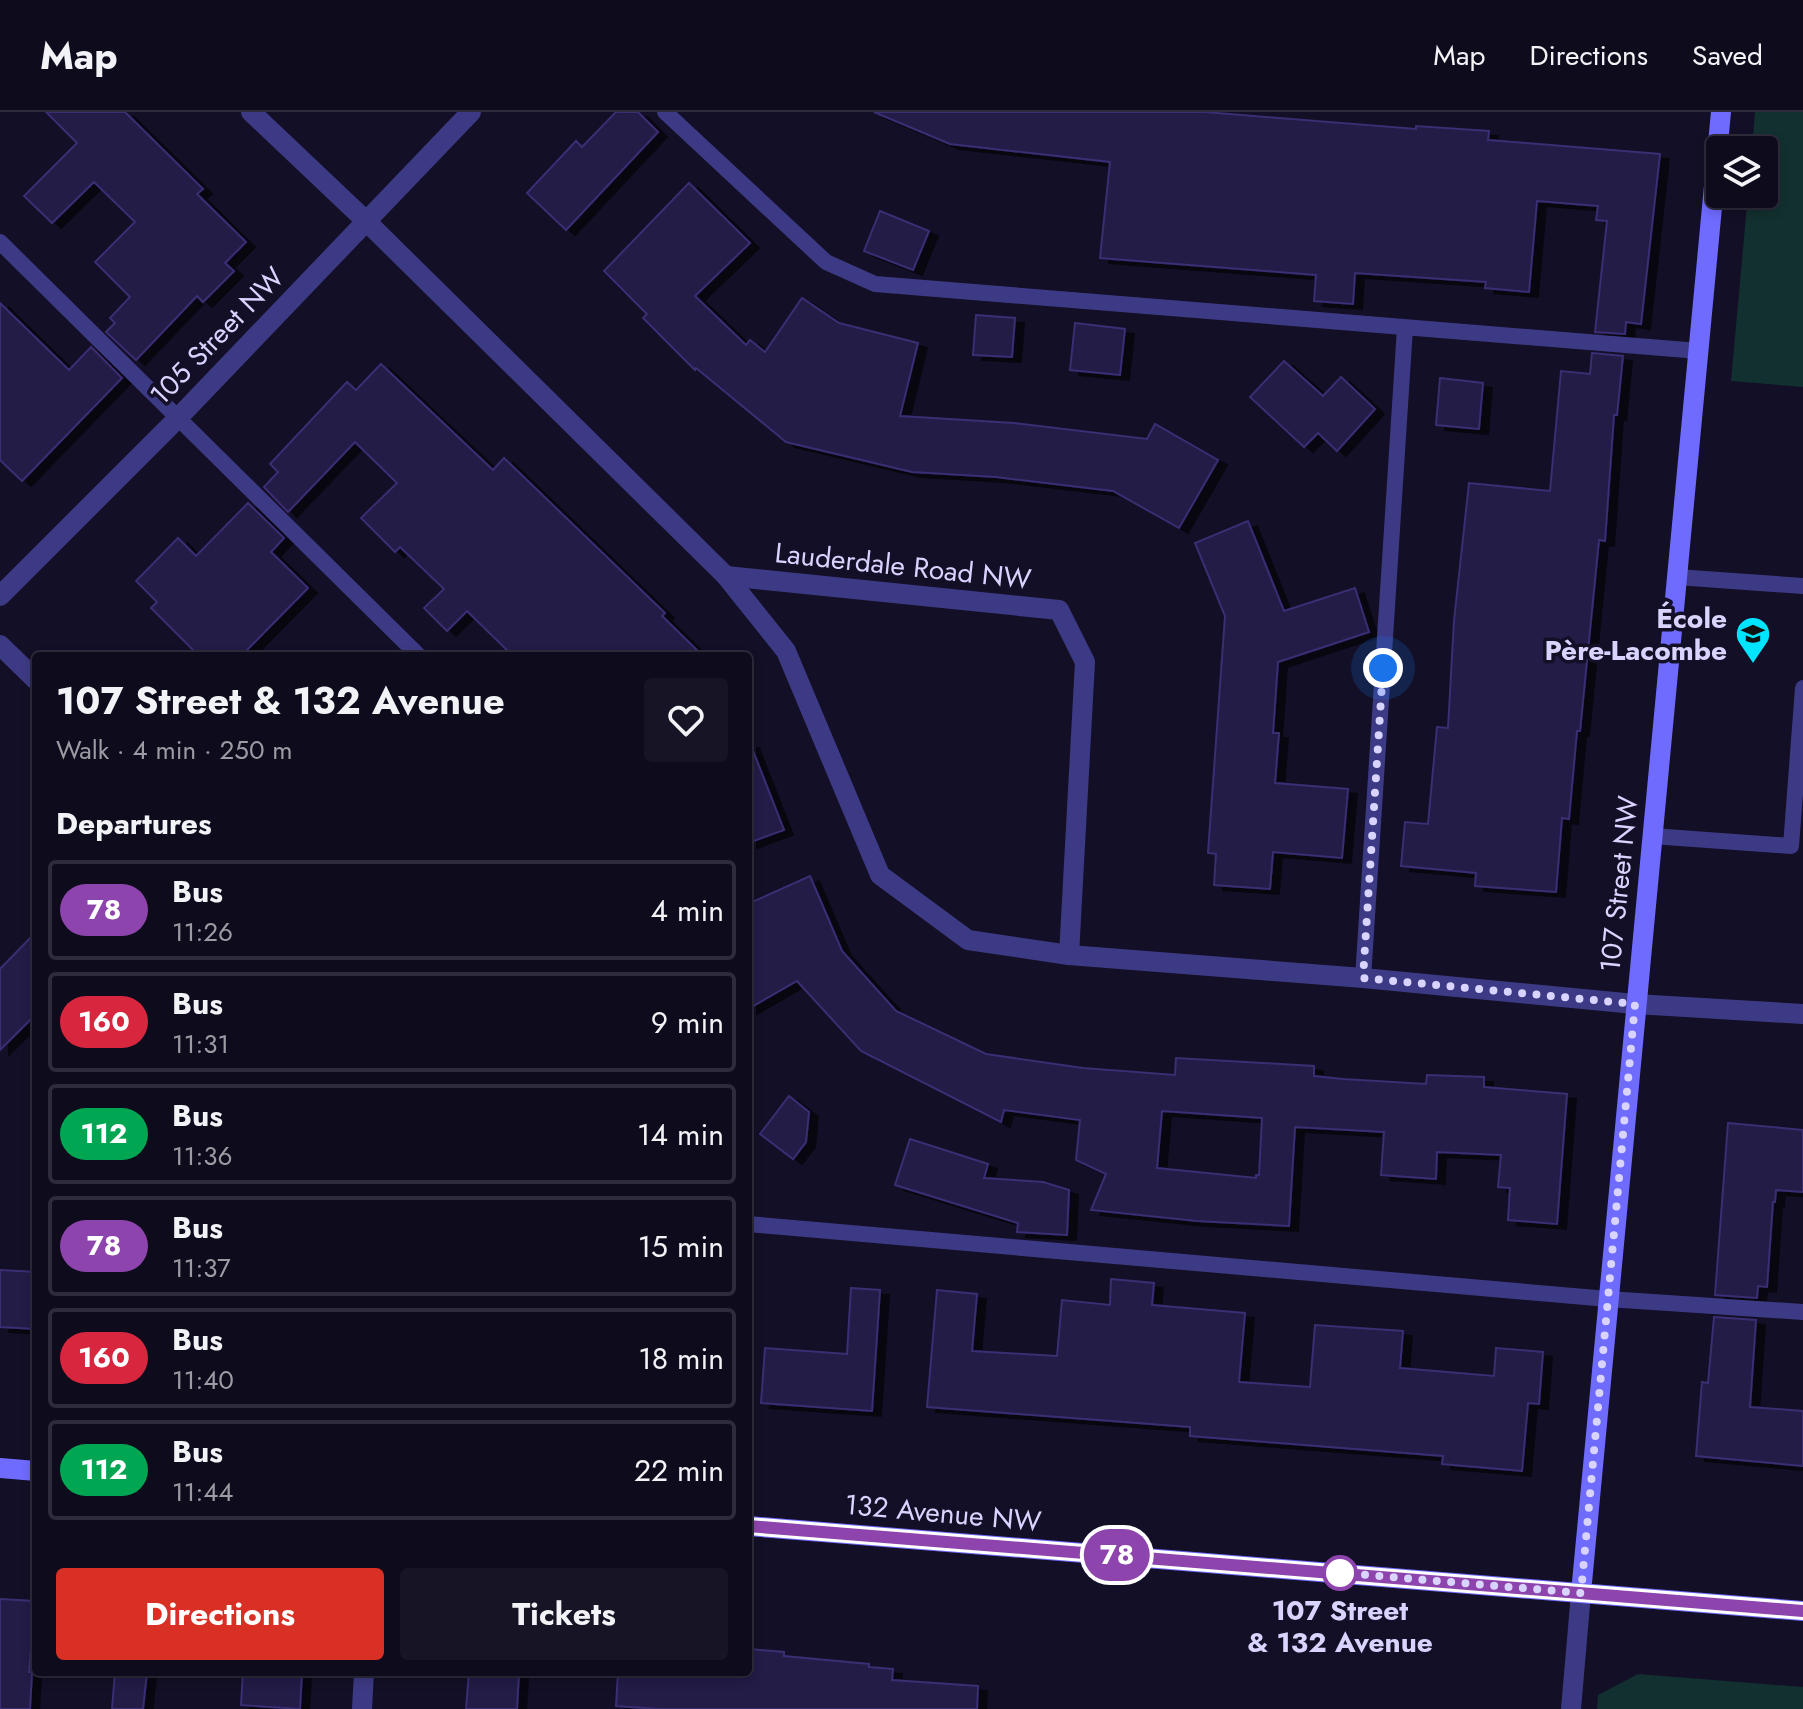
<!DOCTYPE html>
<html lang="en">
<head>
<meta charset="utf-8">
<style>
  body { margin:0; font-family:Jost,sans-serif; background:#171425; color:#f1f3f6; height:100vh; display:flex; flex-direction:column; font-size:30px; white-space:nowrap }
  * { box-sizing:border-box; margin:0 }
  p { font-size:26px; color:#9b9ba3 }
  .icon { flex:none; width:44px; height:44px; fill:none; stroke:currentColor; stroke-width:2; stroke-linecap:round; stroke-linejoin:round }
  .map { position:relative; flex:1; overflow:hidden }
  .details { position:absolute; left:32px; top:540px; width:720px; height:1024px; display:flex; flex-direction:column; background:#0e0b1c; border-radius:8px; box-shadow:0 4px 12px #0003,0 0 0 2px #2e2b3b }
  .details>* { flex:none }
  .badge { padding:0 16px; border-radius:26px; font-size:28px; line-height:52px }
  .controls { position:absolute; left:1706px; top:24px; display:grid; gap:16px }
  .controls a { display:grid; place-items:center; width:72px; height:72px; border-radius:8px; background:#0e0b1c; box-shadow:0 4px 12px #0003,0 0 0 2px #2e2b3b; font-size:40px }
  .you { position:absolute; width:40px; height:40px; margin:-20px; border:6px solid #fff; border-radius:50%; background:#1a73e8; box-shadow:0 0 0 12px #1a73e833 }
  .map>.badge { position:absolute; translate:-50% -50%; box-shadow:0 0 0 4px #fff }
  h2 { padding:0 24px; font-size:30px; line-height:72px }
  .round { display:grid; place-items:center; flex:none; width:84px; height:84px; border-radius:8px; background:#171425 }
  .head { display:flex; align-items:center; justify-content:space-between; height:136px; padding:0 24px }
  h1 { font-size:38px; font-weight:700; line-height:60px }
  .action { display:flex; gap:16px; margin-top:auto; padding:16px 24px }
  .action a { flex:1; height:92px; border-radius:8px; background:#d93025; color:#fff; font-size:32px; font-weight:700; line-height:92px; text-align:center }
  .action a+a { background:#171425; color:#f1f3f6 }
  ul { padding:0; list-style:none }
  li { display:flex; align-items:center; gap:24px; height:100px; margin:0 16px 12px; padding:0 8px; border:4px solid #2e2b3b; border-radius:8px }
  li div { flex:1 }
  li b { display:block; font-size:30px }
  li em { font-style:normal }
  li .badge { min-width:88px; font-weight:700; text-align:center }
  header { display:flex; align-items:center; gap:48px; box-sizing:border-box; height:112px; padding:0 40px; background:#0e0b1c; border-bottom:2px solid #2e2b3b }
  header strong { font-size:38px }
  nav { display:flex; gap:44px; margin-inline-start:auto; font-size:28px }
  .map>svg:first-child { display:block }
</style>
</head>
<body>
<header>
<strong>Map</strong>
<nav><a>Map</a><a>Directions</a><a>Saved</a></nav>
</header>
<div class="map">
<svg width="1803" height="1597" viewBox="0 0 1803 1597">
  <defs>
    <filter id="shadow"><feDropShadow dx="9" dy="5" stdDeviation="0" flood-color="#0009"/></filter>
  </defs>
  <rect width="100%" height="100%" fill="#130f26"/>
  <g fill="#12302f">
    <polygon points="1755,0 1803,0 1803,275 1731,269 1748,82 1764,82 1764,38 1752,38"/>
    <polygon points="1638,1562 1803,1575 1803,1597 1597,1597 1598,1583"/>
  </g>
  <g fill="#241b47" stroke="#3b2d73" stroke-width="2" fill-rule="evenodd" filter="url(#shadow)">
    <polygon points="46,0 125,0 203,77 197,82 246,130 225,151 234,159 203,190 197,184 136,248 106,220 115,211 110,206 130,185 95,150 135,110 94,70 52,111 24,84 77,31"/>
    <polygon points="616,0 638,0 658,20 566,118 527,81 576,29 582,35"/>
    <polygon points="874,0 1205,0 1416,17 1416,14 1489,19 1488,28 1660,42 1641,212 1626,210 1625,222 1595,220 1607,109 1596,108 1598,94 1537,89 1529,180 1485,176 1486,170 1355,161 1353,192 1314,189 1316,163 1100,146 1110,50 950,32"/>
    <polygon points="689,71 750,131 695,184 746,233 750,228 765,240 802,186 839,211 918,231 900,304 1014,311 1147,327 1155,312 1218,348 1179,416 1113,379 996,365 912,360 786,330 696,256 695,258 643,206 647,202 604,159"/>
    <polygon points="880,99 929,119 913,158 864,139"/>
    <polygon points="0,191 69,258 91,235 122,266 22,369 0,348"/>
    <polygon points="976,203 1015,206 1012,245 973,243"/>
    <polygon points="1075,211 1125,217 1120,263 1070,258"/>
    <polygon points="1592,241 1623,244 1617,303 1614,303 1605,429 1599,428 1580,619 1577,619 1569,707 1562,706 1556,780 1475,774 1476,761 1401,754 1405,710 1428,712 1437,615 1448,616 1454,509 1469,371 1550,379 1561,259 1590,262"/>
    <polygon points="1284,249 1323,284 1341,265 1375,297 1337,339 1318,321 1304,335 1250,285"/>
    <polygon points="381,252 493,358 504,346 665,501 662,504 703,544 513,544 467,499 447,519 424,496 444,477 400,435 395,440 361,406 397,371 355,330 288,400 264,375 278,360 270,352 347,270 356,278"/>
    <polygon points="1440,266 1483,271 1479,317 1436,313"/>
    <polygon points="248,391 284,426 271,440 308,476 241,544 199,544 151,496 157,490 136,469 178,426 196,444"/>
    <polygon points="1248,409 1284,499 1355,476 1369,520 1278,550 1273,621 1279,621 1275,671 1348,677 1342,746 1273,740 1270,777 1214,773 1216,742 1208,741 1225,504 1195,431"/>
    <polygon points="748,631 750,631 784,718 748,731"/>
    <path d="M 810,764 L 842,839 L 896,899 L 986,942 L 1083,956 L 1175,963 L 1176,946 L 1314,954 L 1314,964 L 1343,967 L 1426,972 L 1427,963 L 1484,965 L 1484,975 L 1567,982 L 1557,1112 L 1508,1108 L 1510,1076 L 1498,1075 L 1501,1043 L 1437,1040 L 1436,1067 L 1381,1063 L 1384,1020 L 1295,1015 L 1289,1114 L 1197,1109 L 1091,1098 L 1106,1062 L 1076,1048 L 1080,1008 L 1004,998 L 1001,1010 L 861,939 L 797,869 L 748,897 L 748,792 ZM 1162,999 L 1262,1006 L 1259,1063 L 1256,1063 L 1256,1066 L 1157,1056 Z"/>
    <polygon points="36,820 36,902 0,938 0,857"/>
    <polygon points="789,984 809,1000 806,1030 793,1047 760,1022"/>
    <polygon points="1728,1011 1803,1018 1803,1080 1776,1078 1775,1090 1773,1090 1767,1175 1758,1174 1757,1186 1715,1183"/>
    <polygon points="910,1027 988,1052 984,1066 1043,1070 1069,1078 1067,1123 1017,1120 1018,1111 895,1073"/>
    <polygon points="0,1158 36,1160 36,1217 0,1215"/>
    <polygon points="1111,1167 1154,1171 1152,1193 1245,1201 1239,1270 1310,1275 1315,1213 1403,1219 1400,1256 1494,1264 1496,1236 1543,1240 1539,1292 1528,1291 1522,1359 1442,1352 1443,1344 1190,1324 1190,1315 927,1295 937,1178 977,1182 972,1239 1057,1244 1062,1188 1110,1193"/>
    <polygon points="851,1176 880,1178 872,1299 761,1291 765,1236 847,1242"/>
    <polygon points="1714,1205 1756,1208 1750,1295 1803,1299 1803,1354 1696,1344 1702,1270 1708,1271"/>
    <polygon points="0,1487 35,1489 29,1560 32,1560 30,1597 0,1597"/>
    <polygon points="748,1537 784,1540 784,1544 869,1552 869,1555 893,1557 892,1568 978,1574 977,1597 659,1597 616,1594 618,1560 748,1560"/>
    <polygon points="115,1560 147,1560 143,1597 112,1597"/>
    <polygon points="243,1560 302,1560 300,1597 241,1593"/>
    <polygon points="469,1560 519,1560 517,1597 466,1597"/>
  </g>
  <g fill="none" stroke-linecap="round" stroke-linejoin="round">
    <g stroke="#3d3a85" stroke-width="16">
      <polyline points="665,0 826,150 875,172 1699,239"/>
      <polyline points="0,130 419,544"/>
      <polyline points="1677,465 1803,474"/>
      <polyline points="1652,724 1791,734 1803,576"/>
      <polyline points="1363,866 1405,216"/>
      <polyline points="748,1112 1608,1187 1803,1200"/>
    </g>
    <g stroke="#3d3a85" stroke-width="20">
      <polyline points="251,0 366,109 726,464 786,539 880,763 968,828 1069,843 1363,866 1635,892 1803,902"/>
      <polyline points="726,464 1059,498 1085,550 1069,843"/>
      <polyline points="0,484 177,307 471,0"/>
      <polyline points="0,533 36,568"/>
      <polyline points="362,1597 364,1560"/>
      <polyline points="1571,1597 1581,1481"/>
    </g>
    <g stroke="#6f6bff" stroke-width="20">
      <polyline points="0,1356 36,1359"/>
      <polyline points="748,1414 1803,1499"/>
      <polyline points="1581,1481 1721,0"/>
    </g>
  </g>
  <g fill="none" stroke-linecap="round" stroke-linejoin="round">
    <defs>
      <polyline id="line" points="748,1414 1803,1499"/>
    </defs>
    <use href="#line" stroke="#fff" stroke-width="18"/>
    <use href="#line" stroke="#8e44ad" stroke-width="12"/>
    <polyline stroke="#d9d4ff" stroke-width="8" stroke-dasharray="0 14.4" points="1340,1461 1331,1460 1581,1481 1635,892 1363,866 1383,556"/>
  </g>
  <defs>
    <symbol id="school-pin" viewBox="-11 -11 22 30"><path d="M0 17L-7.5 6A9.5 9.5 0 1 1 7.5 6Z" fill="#00e5ff" stroke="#130f26"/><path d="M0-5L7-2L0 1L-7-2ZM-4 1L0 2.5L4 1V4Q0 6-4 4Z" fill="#111"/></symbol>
  </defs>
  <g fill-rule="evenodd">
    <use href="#school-pin" x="1733" y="502" width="40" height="54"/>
  </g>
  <circle fill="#fff" stroke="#8e44ad" stroke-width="4" cx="1340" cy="1461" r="16"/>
  <g text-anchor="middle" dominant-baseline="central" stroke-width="7" stroke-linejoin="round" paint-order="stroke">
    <g font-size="28" fill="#d9d4ff" stroke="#130f26">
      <text transform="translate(217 224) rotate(-46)">105 Street NW</text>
      <text transform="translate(903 454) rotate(6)">Lauderdale Road NW</text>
      <text transform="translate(1619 772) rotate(-84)">107 Street NW</text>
      <text transform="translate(943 1401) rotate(5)">132 Avenue NW</text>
    </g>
    <g font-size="28" font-weight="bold" fill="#d9d4ff" stroke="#130f26" text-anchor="end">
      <text x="1727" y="506">École<tspan x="1727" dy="32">Père-Lacombe</tspan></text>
    </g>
    <g font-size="28" font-weight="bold" fill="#d9d4ff" stroke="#130f26">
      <text x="1340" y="1498">107 Street<tspan x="1340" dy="32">&amp; 132 Avenue</tspan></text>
    </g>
  </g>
</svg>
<div class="controls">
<a><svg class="icon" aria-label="layers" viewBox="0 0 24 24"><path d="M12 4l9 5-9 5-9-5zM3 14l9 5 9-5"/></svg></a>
</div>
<div class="you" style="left:1383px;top:556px"></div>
<b class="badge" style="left:1117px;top:1443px;background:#8e44ad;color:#fff">78</b>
<section class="details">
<div class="head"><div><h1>107 Street &amp; 132 Avenue</h1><p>Walk · 4 min · 250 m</p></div><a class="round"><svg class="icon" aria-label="heart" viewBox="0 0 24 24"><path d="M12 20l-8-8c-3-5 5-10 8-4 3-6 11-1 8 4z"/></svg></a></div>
<h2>Departures</h2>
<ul>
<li><span class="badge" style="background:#8e44ad;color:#fff">78</span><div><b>Bus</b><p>11:26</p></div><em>4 min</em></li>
<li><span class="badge" style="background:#d7263d;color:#fff">160</span><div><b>Bus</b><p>11:31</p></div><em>9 min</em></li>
<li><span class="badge" style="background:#00a651;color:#fff">112</span><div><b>Bus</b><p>11:36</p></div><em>14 min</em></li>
<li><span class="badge" style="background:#8e44ad;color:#fff">78</span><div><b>Bus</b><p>11:37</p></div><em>15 min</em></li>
<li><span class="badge" style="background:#d7263d;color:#fff">160</span><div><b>Bus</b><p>11:40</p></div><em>18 min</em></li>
<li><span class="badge" style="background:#00a651;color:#fff">112</span><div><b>Bus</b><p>11:44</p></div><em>22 min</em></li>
</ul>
<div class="action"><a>Directions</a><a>Tickets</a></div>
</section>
</div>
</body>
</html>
